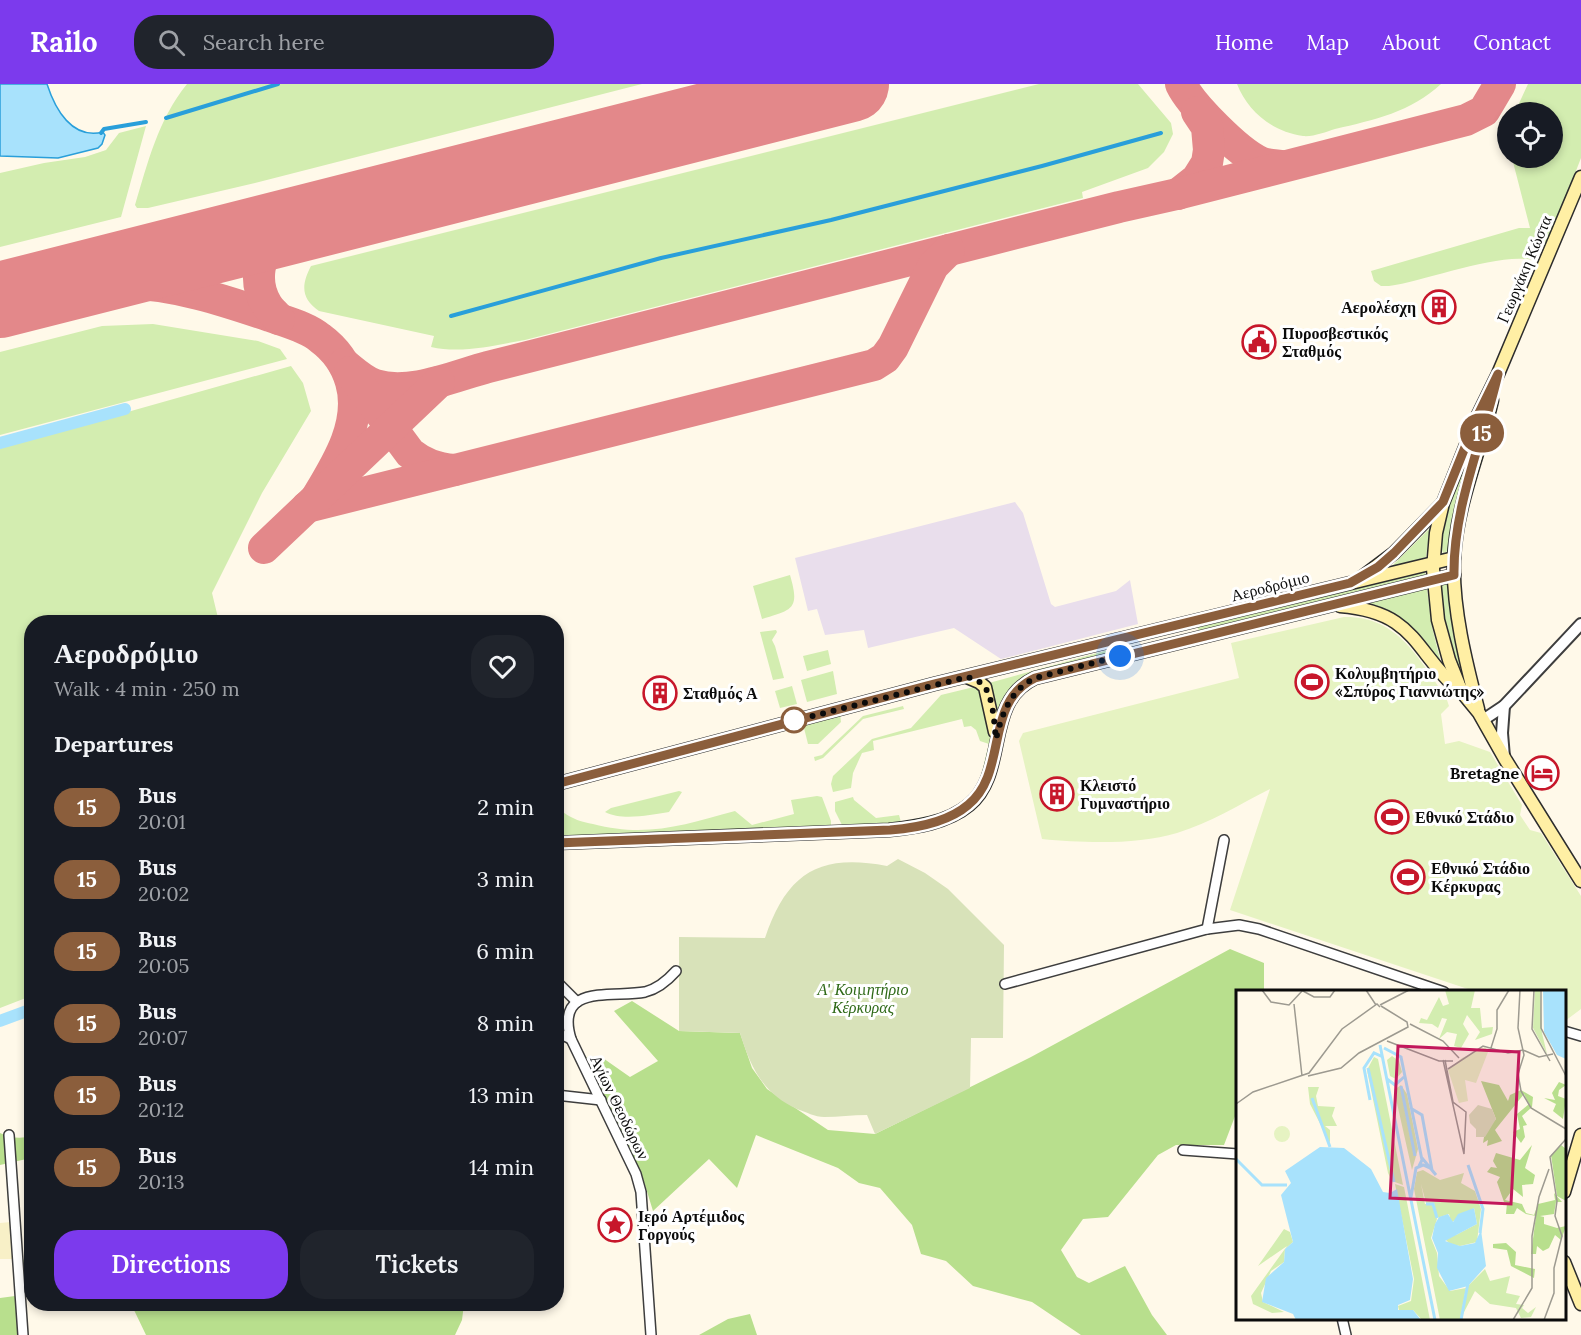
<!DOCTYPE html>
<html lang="en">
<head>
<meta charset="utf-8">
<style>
  body { margin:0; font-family:Lora,serif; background:#20242c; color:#f1f3f6; height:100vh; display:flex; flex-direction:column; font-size:22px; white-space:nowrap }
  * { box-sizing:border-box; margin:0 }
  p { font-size:20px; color:#9ea1a6 }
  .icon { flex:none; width:33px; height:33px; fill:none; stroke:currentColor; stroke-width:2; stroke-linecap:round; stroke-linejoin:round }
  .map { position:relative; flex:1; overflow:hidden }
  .panel { position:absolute; left:24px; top:531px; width:540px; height:696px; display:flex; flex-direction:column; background:#171b24; border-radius:24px; box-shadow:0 3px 9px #0003 }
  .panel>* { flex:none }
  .badge { padding:0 12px; border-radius:20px; font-size:21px; line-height:39px }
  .tools { position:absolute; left:1497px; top:18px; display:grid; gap:12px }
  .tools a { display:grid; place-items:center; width:66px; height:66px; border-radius:50%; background:#171b24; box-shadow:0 3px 9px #0003; font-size:30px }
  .you { position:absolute; width:30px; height:30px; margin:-15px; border:4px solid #fff; border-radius:50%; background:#1a73e8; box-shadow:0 0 0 9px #1a73e833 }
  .map>.badge { position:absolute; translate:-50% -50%; box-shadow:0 0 0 3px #fff }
  h2 { padding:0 30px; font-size:22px; line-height:54px }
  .round { display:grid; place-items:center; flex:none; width:63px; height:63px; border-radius:24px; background:#20242c }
  .summary { display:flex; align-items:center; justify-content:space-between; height:102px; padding:0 30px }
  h1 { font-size:28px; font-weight:600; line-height:45px }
  .button { display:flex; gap:12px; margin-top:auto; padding:12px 30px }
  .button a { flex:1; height:69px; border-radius:24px; background:#7c3aed; color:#fff; font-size:24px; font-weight:600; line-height:69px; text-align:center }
  .button a+a { background:#20242c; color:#f1f3f6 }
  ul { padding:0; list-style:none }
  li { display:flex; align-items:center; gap:18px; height:72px; padding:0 30px }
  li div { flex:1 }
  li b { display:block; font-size:22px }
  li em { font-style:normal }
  li .badge { min-width:66px; font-weight:700; text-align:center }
  header { display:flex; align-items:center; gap:36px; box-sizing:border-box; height:84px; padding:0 30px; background:#7c3aed; color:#fff }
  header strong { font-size:28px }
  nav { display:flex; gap:33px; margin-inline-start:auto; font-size:21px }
  .search { width:420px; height:54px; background:#20242c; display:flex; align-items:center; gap:15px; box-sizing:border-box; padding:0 21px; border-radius:24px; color:#9ea1a6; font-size:22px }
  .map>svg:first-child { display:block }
</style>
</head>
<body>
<header>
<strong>Railo</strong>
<div class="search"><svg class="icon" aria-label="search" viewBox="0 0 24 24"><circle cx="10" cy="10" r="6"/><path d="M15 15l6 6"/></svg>Search here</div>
<nav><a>Home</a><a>Map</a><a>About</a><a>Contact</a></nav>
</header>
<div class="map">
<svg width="1581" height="1251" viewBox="0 0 1581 1251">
  <rect width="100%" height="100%" fill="#fff9e9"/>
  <polygon fill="#e9deec" points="1015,418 1023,429 1051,520 1055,523 1116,507 1130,496 1138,540 1001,575 954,544 868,564 864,546 825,551 817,525 808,527 795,474"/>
  <polygon fill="#f8f0c7" points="11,1138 13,1175 0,1175 0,1139"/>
  <g fill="#d3edb0">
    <path d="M 187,0 L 642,0 L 255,99 L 148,124 L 137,124 L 135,121 C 148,78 158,36 187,0 Z"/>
    <path d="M 1039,0 L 1138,0 L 1171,39 L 1173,50 L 1164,68 L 1148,84 L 1082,108 L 1083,114 L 525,256 C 495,261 462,270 431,263 L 434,252 L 319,227 C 301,215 301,201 311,182 Z"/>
    <path d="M 1237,0 L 1441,0 C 1411,28 1374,36 1335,45 C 1326,48 1313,53 1303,52 C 1273,48 1248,28 1237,0 Z"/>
    <path d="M 1528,0 L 1581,0 L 1581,74 L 1556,138 L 1536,177 C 1504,166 1426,197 1389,202 L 1381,202 L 1374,197 L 1371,187 L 1519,144 L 1530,144 L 1512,74 L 1552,74 L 1552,28 L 1515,28 Z"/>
    <polygon points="146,42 121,133 0,163 0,89 44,79 85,73 106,66 119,49"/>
    <polygon points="153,240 258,257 280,265 287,275 0,351 0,268 102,242"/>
    <polygon points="291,282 303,299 311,327 262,409 212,509 219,538 32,538 31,912 0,924 0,364"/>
    <path d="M 1476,351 L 1479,351 C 1466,390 1452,426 1449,467 L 1443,469 C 1434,445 1466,375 1476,351 Z"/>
    <polygon points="1430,444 1426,473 1390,484"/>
    <polygon points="1425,487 1425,491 1199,547 1197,542"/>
    <path d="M 790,491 C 800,525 793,526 762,535 L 753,502 Z"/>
    <path d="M 1446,498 L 1449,499 L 1467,597 L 1464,599 C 1456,578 1435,521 1442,500 Z"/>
    <path d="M 1427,504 L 1432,543 L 1440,575 L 1438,576 C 1419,545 1402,529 1366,520 L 1367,517 Z"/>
    <polygon points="776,546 777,548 772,556 775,562 784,594 773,596 760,548"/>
    <polygon points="1112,565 1113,569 1026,596 998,634 989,599"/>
    <polygon points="828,566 831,580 807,587 803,572"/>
    <polygon points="833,587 837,610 807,618 801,596"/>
    <polygon points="792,602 797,620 780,624 775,607"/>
    <path d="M 974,603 C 986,609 986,628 989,640 C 993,655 990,666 986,681 C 983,695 979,712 966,721 C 942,739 873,745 843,743 L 835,727 L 835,718 L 853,713 L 854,716 L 876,734 L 899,731 L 901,738 C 929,731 964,730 978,700 C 983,688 985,673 989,660 L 980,657 L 976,646 L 971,642 L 964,643 L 962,635 L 873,657 L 874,666 L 862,669 L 853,689 L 851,704 L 833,708 L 831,700 L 833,692 L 872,655 L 911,644 L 941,611 Z"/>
    <polygon points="903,622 904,625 863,635 823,674 815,677 814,673 822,671 863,632"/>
    <polygon points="840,630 841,638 818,660 808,660 803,640"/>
    <path d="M 679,707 L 682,708 L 669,728 C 650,731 622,737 605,728 L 611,724 Z"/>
    <path d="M 817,712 L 822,713 L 831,737 L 831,743 L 557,753 L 556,742 L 563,728 C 572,735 582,738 593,740 C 646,754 684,741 735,727 L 752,741 L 794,730 L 791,716 Z"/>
  </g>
  <g fill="#b8df8d">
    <polygon points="1230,865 1264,879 1264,907 1238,908 1237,1027 1224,1061 1176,1061 1158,1071 1108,1133 1083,1135 1061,1166 1077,1193 1089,1199 1125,1182 1152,1231 1167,1251 1081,1251 1032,1218 973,1202 946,1177 921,1170 912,1141 880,1104 859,1099 838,1084 756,1051 737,1104 709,1075 653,1127 641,1088 586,973 600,972 630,993 658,977 614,927 632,917 679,947 740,949 752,984 767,1005 828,1046 875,1050 1031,973"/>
    <path d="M 0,1049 C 10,1054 21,1055 31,1052 L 31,1074 L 0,1081 Z"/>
    <polygon points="31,1173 31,1204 24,1210 20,1251 0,1251 0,1214 15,1212 21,1207 20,1177"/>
    <polygon points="125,1220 464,1220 462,1236 455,1251 146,1251 134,1226"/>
    <polygon points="750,1230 757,1251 699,1251 728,1235"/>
  </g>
  <path fill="#d8e2b9" d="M 898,775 L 925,789 L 948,805 L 1004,861 L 1003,954 L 971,954 L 970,1004 L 875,1050 L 867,1031 C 852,1031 839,1033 824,1033 C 815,1033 806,1028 797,1025 C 763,1010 750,982 740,949 L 679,947 L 679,853 L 765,854 C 787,789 819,769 887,782 Z"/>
  <path fill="#e6f3c2" d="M 1344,533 C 1398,532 1418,574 1446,613 L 1449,622 L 1441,630 L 1445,660 L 1459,657 L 1490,668 L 1522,721 L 1520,731 L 1530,746 L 1541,749 L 1581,812 L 1581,925 L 1565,937 L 1564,908 L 1474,907 L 1230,826 L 1270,705 C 1240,720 1210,739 1177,749 C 1138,761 1083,759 1042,755 L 1019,657 L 1023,649 L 1239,594 L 1231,559 Z"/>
  <path fill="#a8e2fc" stroke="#299fda" stroke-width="1.5" d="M 0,0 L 47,0 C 55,25 72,56 103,48 L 105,51 L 102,60 L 98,64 L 58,74 L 0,72 Z"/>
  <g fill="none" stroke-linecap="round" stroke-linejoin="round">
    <g stroke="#299fda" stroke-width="4">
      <polyline points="166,34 278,0"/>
      <polyline points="101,49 104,45 146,38"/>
      <polyline points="451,232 661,174 831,136 1042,82 1161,49"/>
    </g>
    <g stroke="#a8e2fc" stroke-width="12">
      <polyline points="0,359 125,325"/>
      <polyline points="0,937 32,925"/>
    </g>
    <g stroke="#e3888a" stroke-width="32">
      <path d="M 1181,0 C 1191,21 1238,68 1260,78 C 1266,81 1276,81 1283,82"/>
      <polyline points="1178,110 1197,95 1207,79 1209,66 1207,43 1197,28"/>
      <path d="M 19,211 C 54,205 88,198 124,199 C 174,200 223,216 270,232 C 286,238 307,243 320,254 C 335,265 346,280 351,298 C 363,339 337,380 317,413"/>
      <path d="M 279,235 C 275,230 270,226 267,221 C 253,199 258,169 277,152 C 289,143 306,139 320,135"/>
      <path d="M 344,280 C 354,288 363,297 375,301 C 410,312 454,292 488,283 L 1119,123 L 1177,110 L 1466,36 L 1484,27 L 1500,0"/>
      <path d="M 350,288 L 410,369 C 424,380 436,384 454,386"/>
      <polyline points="307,423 874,281 885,274 893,263 933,182 949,166"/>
      <polyline points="264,464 439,298"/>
    </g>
    <polyline stroke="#e3888a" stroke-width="76" points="0,216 851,0"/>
    <defs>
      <g id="minor">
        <polyline points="1207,845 1224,756"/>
        <polyline points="556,897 577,918"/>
        <polyline points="1005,900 1207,845 1239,841 1259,845 1444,908"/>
        <polyline points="1564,947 1581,952"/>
        <polyline points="556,948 571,955"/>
        <polyline points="556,1011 601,1016"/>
        <polyline points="9,1051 23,1251"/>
        <polyline points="1183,1066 1238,1070"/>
        <polyline points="1342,1234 1346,1251"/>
        <path d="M 651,1251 L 641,1108 L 636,1090 L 571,955 C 554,899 613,914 645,908 C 657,905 668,896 676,887"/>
      </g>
      <g id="tertiary">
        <polyline points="1504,622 1502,649 1504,673"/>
        <polyline points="1483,636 1504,622 1581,540"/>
      </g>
      <g id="secondary">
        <polyline points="1581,93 1498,290 1478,331 1443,419 1436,449 1433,485 1438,536 1449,576 1459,601 1465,612 1479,629 1505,675 1581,797"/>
        <polyline points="1362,493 1394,469 1442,420"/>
        <path d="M 1340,522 C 1416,528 1413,566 1460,608"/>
        <polyline points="967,593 979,598 985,603 995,648"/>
        <path d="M 1478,625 C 1466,579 1452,523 1454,476 C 1456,421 1480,369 1492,316"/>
        <polyline points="556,700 934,600 1454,474"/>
        <path d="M 556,759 L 889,746 C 916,743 947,739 969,721 C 1009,688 983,618 1035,594 L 1454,491"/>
        <polyline points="1564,1108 1581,1051"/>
        <polyline points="1564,1178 1581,1220"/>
      </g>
    </defs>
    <use href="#minor" stroke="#3e3e3e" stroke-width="12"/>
    <use href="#tertiary" stroke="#3e3e3e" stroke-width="14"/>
    <use href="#secondary" stroke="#2d2d2d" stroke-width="15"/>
    <use href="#minor" stroke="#fff" stroke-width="9"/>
    <use href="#tertiary" stroke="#fff" stroke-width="10"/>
    <use href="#secondary" stroke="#ffefa4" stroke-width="12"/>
  </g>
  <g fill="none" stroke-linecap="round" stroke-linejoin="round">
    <defs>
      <path id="line" d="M 556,700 L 934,600 L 1350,499 L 1378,483 L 1394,469 L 1443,418 L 1478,331 L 1498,290 C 1483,356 1453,422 1454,491 L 1035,594 C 983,618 1009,688 968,721 C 947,739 916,744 890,746 L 556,759"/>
    </defs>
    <use href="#line" stroke="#fff" stroke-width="14"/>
    <use href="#line" stroke="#8b5e3c" stroke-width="9"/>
    <path stroke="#0b0b0b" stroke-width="6" stroke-dasharray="0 10.8" d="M 794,636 L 793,637 L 967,593 C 973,595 980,597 984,602 C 994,615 994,640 996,655 C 1002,630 1010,606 1035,594 L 1120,572"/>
  </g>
  <defs>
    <symbol id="building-ring" viewBox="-11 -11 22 22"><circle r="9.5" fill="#fff" stroke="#c7172b" stroke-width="1.5"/><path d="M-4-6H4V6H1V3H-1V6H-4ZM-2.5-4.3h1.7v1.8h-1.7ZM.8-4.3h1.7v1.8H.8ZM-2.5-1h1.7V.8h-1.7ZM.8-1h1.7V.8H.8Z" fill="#c7172b"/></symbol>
    <symbol id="civic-ring" viewBox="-11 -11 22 22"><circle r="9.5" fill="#fff" stroke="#c7172b" stroke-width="1.5"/><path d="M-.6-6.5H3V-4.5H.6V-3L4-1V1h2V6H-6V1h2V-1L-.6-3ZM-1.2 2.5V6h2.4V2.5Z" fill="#c7172b"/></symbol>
    <symbol id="stadium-ring" viewBox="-11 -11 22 22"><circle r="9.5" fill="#fff" stroke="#c7172b" stroke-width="1.5"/><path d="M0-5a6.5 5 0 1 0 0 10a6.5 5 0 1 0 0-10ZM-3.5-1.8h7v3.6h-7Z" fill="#c7172b"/></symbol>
    <symbol id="hotel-ring" viewBox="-11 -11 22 22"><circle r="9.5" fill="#fff" stroke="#c7172b" stroke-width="1.5"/><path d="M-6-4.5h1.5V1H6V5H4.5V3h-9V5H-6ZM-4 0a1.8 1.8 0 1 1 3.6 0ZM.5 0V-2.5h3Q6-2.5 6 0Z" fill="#c7172b"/></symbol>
    <symbol id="sight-ring" viewBox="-11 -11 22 22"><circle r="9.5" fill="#fff" stroke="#c7172b" stroke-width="1.5"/><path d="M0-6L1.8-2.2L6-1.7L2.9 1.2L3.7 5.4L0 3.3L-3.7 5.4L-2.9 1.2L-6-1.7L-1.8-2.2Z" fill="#c7172b"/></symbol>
  </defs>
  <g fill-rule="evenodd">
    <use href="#building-ring" x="1420" y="204" width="38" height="38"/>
    <use href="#civic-ring" x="1240" y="239" width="38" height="38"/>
    <use href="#stadium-ring" x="1293" y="579" width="38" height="38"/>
    <use href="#building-ring" x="641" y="590" width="38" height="38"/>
    <use href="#hotel-ring" x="1523" y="670" width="38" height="38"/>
    <use href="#building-ring" x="1038" y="691" width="38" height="38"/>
    <use href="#stadium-ring" x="1373" y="714" width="38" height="38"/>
    <use href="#stadium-ring" x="1389" y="774" width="38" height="38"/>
    <use href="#sight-ring" x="596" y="1122" width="38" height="38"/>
  </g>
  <circle fill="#fff" stroke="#8b5e3c" stroke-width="3" cx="794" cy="636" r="12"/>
  <g text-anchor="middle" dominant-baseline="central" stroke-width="6" stroke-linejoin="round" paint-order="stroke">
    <g font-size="16" fill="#0b0b0b" stroke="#fff">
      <text transform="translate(1524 185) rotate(-67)">Γεωργάκη Κώστα</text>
      <text transform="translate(1270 502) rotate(-14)">Αεροδρόμιο</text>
      <text transform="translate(620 1023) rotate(64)">Αγίων Θεοδώρων</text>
    </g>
    <g font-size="16" font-weight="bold" fill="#0b0b0b" stroke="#fff" text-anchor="start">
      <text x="1416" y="223" text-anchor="end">Αερολέσχη</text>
      <text x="1282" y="249">Πυροσβεστικός<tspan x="1282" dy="18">Σταθμός</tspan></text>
      <text x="1335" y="589">Κολυμβητήριο<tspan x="1335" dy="18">«Σπύρος Γιαννιώτης»</tspan></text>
      <text x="683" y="609">Σταθμός Α</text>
      <text x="1519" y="689" text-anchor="end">Bretagne</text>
      <text x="1080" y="701">Κλειστό<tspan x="1080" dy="18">Γυμναστήριο</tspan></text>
      <text x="1415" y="733">Εθνικό Στάδιο</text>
      <text x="1431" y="784">Εθνικό Στάδιο<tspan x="1431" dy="18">Κέρκυρας</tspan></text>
      <text x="638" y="1132">Ιερό Αρτέμιδος<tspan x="638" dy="18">Γοργούς</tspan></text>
    </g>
    <g font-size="16" font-style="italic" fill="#2d6816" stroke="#fff">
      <text x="863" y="905">Α' Κοιμητήριο<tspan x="863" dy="18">Κέρκυρας</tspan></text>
    </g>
  </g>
  <g transform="translate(1236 906)">
    <rect width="330" height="330" fill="#fff9e9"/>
    <path d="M 209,0 L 239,0 L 235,18 L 244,18 L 246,38 L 257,37 L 256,44 L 239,50 L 244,42 L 231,25 L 227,34 L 233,44 L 225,58 L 218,56 L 221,44 L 211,42 L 203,49 L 211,29 L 206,28 L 202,38 L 196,34 L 183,33 L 185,28 L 191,30 L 203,7 L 207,16 L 213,14 ZM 299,0 L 304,0 L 306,43 L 311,64 L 297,38 ZM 156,66 L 163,71 L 166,82 L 160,89 L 154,86 L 151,70 ZM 138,67 L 142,69 L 167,195 L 156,191 L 152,183 L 131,80 ZM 165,95 L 171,104 L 182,159 L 176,180 L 158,100 ZM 72,97 L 83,97 L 80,106 L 82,116 L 99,117 L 96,126 L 101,136 L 89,136 L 94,140 L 94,153 L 74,114 ZM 187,180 L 204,190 L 228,183 L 225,193 L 239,201 L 245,219 L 241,252 L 224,256 L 214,254 L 210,250 L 218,244 L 213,224 L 201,228 L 198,213 L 190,213 L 185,194 L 189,214 L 196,214 L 201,229 L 195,248 L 201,263 L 203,286 L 214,301 L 230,298 L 224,330 L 204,330 L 178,199 L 181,182 ZM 238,218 L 241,234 L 220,245 L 216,232 ZM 159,194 L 168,197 L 194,330 L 186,330 L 177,320 L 163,320 L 162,316 L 175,311 L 178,289 ZM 48,239 L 54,242 L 57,252 L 49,259 L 48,272 L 35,281 L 25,303 L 27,312 L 48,322 L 36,323 L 17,314 L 15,306 L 51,256 L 22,276 ZM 249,279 L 254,291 L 274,286 L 270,303 L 284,306 L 280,314 L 288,315 L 286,318 L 292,323 L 300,317 L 295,327 L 285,328 L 280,318 L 254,314 L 239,301 L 227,324 L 231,297 Z" fill="#d3edb0" fill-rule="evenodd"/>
    <path d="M 245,91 L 263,95 L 272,111 L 274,105 L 285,100 L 297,107 L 296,117 L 286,126 L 291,135 L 287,136 L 289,147 L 285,153 L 277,142 L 284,139 L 281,124 L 293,114 L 288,104 L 259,140 L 266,151 L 251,156 L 252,150 L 247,153 L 249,141 L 260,129 ZM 323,92 L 330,95 L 323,100 L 322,106 L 330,109 L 327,129 L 317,121 L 320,114 L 308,108 L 319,110 L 316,103 ZM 296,155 L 289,178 L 299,185 L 297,194 L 286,195 L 287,207 L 277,199 L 269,210 L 286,214 L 290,223 L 298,225 L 302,214 L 319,210 L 318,203 L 326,212 L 320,212 L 318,224 L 304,226 L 308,227 L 308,234 L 321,238 L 330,236 L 325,250 L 319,245 L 313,258 L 307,261 L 301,256 L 300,264 L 295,264 L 300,226 L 290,224 L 281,218 L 278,224 L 270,224 L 271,213 L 268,212 L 261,192 L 264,187 L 251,182 L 255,177 L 261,178 L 257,171 L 260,163 L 284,170 ZM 325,155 L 330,159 L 330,211 L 321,206 L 315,165 ZM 270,253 L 280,262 L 279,275 L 299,279 L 298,288 L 275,276 L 271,260 L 257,258 L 257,254 Z" fill="#b8df8d"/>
    <path d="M 242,115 L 256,119 L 260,129 L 249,147 L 240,147 L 240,139 L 234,133 L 233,125 Z" fill="#d8e2b9"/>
    <path d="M 249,57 L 252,62 L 240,93 L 229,90 L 232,111 L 223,113 L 212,80 L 226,68 ZM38 144a8 8 0 1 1 16 0a8 8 0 1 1-16 0Z" fill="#e6f3c2"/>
    <path d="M 307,0 L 330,0 L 330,69 L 321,65 L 308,42 ZM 84,157 L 108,158 L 135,179 L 147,202 L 154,203 L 161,199 L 177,289 L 174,310 L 162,315 L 162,320 L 177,320 L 185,330 L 60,330 L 57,324 L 26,312 L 30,288 L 48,272 L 49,259 L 57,252 L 45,205 L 55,193 L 49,181 ZM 238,218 L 241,234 L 209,251 L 224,256 L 239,253 L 245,240 L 250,276 L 232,296 L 213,301 L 201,278 L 202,263 L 196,248 L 199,234 L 203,227 L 212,224 L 217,232 L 222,224 Z" fill="#a8e2fc"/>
    <path fill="none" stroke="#a8e2fc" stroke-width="3" d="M 144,55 L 199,330M 148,58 L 165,67 L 186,170 L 183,176M 132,78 L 158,192M 151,89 L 159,95 L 168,87M 165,96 L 179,166M 76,108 L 94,157M 134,110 L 128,78 L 138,63 L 147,67M 176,119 L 186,125 L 196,180M 186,168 L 200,185M 0,169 L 26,195 L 51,195M 232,175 L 247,219 L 244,243M 175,207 L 180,178 L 187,175 L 196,179M 190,214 L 197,214 L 201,228M 225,330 L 232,293"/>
    <path fill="none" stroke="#9d9a90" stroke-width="1.5" d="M 26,0 L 35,12 L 53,15 L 67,0M 130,0 L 140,15M 284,0 L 282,38 L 288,65 L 282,84 L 285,101 L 295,118 L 330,139M 298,0 L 296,39 L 314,71M 305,0 L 305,38 L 330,86M 67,1 L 78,7 L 94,7 L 99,0M 58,14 L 66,86M 144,15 L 173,0M 174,34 L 207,51 L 223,68M 151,51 L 203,71 L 217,71M 255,58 L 261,39 L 261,20 L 273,0M 207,70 L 228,164 L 230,122 L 217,112 L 209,70M 212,79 L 247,56 L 272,63 L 287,60 L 303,67 L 317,64M 72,86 L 105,78 L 123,63 L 172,37 L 171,32 L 145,16M 0,114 L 17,102 L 73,83 L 106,39 L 141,14 L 144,17M 277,330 L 296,298 L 296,246 L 303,207 L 313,179M 308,330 L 318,303 L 318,278 L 326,246 L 319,226 L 321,211 L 314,167 L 330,149"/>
    <path fill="#c2185b" fill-opacity="0.15" stroke="#c2185b" stroke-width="3" d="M 162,56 L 283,62 L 275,214 L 154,208 Z"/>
    <rect width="330" height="330" fill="none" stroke="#0b0b0b" stroke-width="3"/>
  </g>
</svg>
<div class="tools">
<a><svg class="icon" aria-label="locate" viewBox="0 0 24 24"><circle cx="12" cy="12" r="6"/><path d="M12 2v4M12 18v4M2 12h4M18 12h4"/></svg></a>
</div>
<div class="you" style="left:1120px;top:572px"></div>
<b class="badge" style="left:1482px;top:349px;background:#8b5e3c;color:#fff">15</b>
<section class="panel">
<div class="summary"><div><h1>Αεροδρόμιο</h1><p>Walk · 4 min · 250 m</p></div><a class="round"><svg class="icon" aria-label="heart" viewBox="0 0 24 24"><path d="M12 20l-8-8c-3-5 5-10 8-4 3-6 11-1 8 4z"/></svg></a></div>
<h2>Departures</h2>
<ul>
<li><span class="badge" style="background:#8b5e3c;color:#fff">15</span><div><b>Bus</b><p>20:01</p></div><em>2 min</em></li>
<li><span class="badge" style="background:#8b5e3c;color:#fff">15</span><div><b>Bus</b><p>20:02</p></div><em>3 min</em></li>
<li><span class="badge" style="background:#8b5e3c;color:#fff">15</span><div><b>Bus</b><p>20:05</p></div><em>6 min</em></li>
<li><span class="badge" style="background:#8b5e3c;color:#fff">15</span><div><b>Bus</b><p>20:07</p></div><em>8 min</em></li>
<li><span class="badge" style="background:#8b5e3c;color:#fff">15</span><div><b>Bus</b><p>20:12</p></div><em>13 min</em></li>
<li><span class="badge" style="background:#8b5e3c;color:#fff">15</span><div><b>Bus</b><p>20:13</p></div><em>14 min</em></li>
</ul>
<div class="button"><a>Directions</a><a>Tickets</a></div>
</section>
</div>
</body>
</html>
